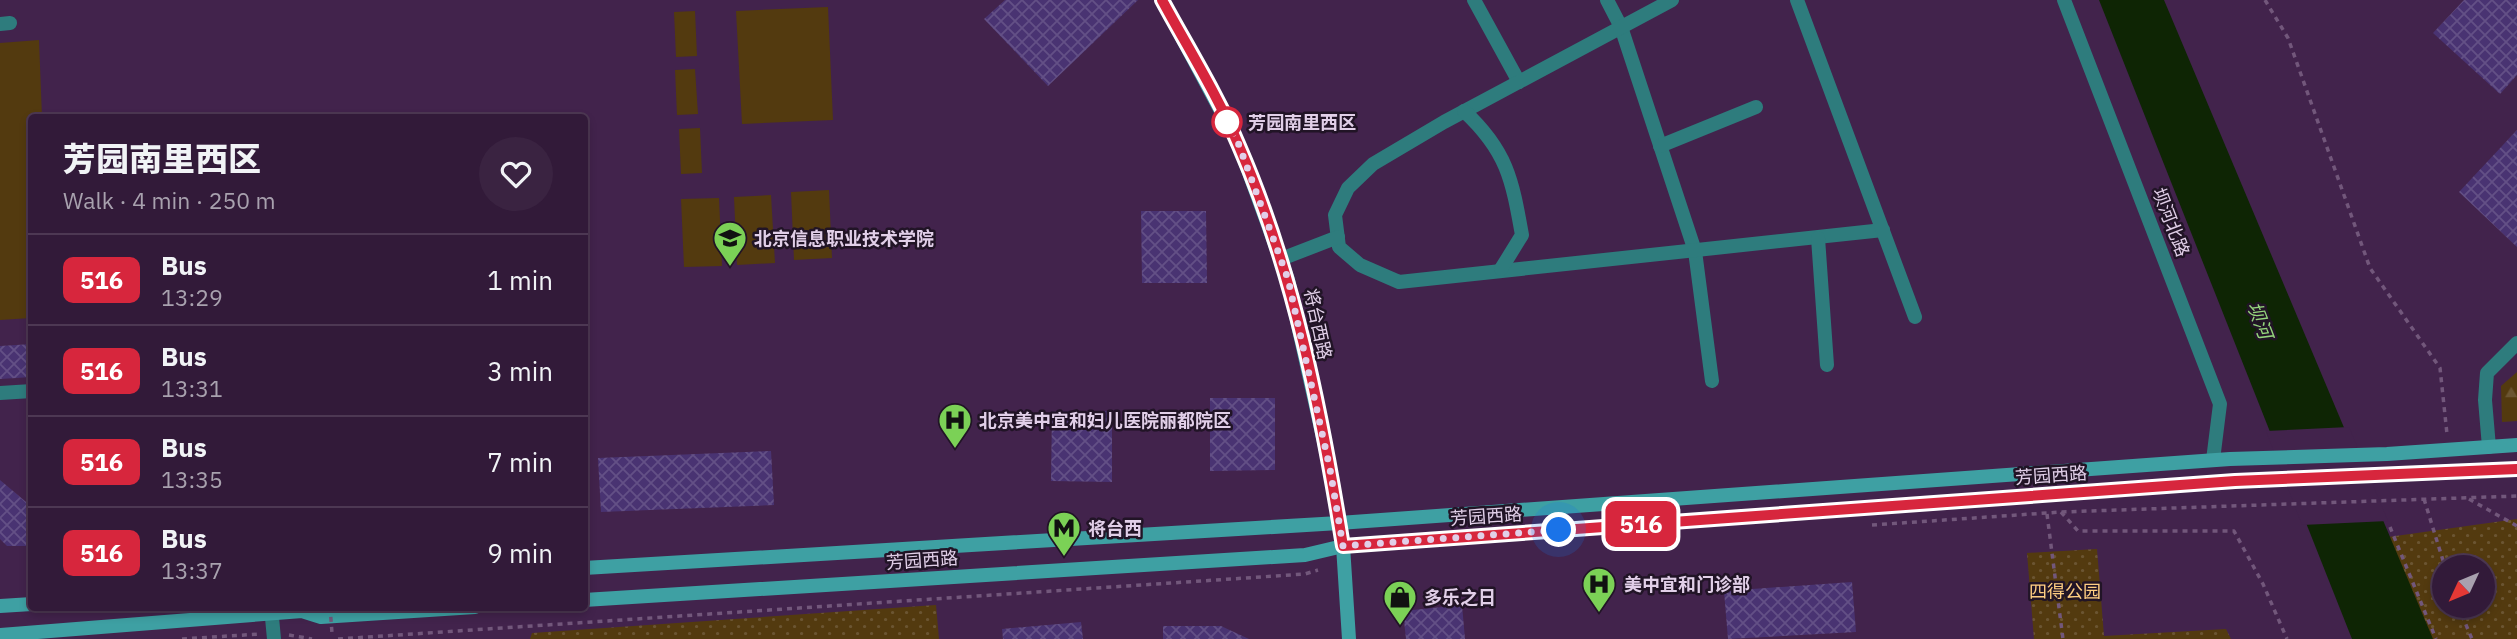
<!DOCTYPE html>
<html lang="en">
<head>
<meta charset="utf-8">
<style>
  body { margin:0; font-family:"IBM Plex Sans","Noto Sans SC",sans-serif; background:#3a2341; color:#f1f3f6; height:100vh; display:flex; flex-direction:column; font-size:26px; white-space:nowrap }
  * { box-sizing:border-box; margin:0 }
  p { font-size:23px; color:#a8a1ae }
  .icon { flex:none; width:38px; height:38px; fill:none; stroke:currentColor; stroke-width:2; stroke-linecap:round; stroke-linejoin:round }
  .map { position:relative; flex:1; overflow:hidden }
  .side { position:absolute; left:28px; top:114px; width:560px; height:497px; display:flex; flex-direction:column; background:#321a39; border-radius:7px; box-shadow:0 4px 10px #0003,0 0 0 2px #4d3853 }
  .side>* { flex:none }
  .badge { padding:0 14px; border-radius:10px; font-size:24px; line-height:46px }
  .needle { width:46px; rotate:226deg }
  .controls { position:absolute; left:2432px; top:555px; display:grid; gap:14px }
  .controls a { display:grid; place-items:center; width:63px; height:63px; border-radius:50%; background:#321a39; box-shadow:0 4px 10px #0003,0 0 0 2px #4d3853; font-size:35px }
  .you { position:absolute; width:35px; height:35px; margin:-18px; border:5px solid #fff; border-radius:50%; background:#1a73e8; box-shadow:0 0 0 10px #1a73e833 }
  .map>.badge { position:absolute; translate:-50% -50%; box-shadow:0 0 0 4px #fff }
  .round { display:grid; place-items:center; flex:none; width:74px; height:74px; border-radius:37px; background:#3a2341 }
  .summary { display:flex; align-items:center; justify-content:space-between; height:119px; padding:0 35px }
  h1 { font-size:33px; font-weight:800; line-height:52px }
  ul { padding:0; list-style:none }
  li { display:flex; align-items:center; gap:21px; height:91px; padding:0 35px; border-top:2px solid #4d3853 }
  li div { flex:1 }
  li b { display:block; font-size:26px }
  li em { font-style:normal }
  li .badge { min-width:77px; font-weight:700; text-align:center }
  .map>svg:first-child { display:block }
</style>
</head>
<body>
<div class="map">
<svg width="2517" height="639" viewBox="0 0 2517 639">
  <defs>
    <pattern id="forest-firs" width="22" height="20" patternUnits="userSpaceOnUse" patternTransform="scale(1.75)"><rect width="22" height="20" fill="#533a0f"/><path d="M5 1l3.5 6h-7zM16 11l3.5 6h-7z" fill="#6b5532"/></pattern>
    <pattern id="park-dots" width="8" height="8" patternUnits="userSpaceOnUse" patternTransform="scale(1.75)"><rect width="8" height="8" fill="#533a0f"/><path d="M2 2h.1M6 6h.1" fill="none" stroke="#6b5532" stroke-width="1.8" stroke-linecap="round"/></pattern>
    <pattern id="building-cross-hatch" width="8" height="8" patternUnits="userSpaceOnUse" patternTransform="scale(1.75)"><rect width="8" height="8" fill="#493372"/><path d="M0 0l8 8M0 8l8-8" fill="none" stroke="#635086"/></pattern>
  </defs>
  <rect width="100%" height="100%" fill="#42234c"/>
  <polygon fill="url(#forest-firs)" points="2517,372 2517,421 2502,422 2501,386"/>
  <g fill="url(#park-dots)" fill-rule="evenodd">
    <path d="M 2517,519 L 2517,639 L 2420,639 L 2374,539 ZM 2445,567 L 2483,567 L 2483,606 L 2445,606 Z"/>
    <polygon points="2097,549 2104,636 2226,629 2231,639 2034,639 2027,553"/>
    <polygon points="936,605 939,639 530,639 532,633"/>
  </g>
  <g fill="#533a0f">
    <polygon points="828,7 833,120 742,124 736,11"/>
    <polygon points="695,11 697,56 676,57 674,12"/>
    <polygon points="39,40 42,117 32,117 31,318 0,320 0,43"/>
    <polygon points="695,69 698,114 677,115 675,70"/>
    <polygon points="700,128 702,173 681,174 679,129"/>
    <polygon points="829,190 832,258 794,260 791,192"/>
    <polygon points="771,195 775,263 737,265 734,197"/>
    <polygon points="719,198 722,266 684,267 681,199"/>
  </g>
  <polygon fill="#0e2504" points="2099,0 2164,0 2433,639 2352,639"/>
  <polygon fill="#42234c" points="2349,427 2388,521 2302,525 2266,431"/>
  <g fill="url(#building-cross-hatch)">
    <polygon points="1005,0 1138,0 1048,86 984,19"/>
    <polygon points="2464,0 2517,0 2517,75 2500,94 2433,33"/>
    <polygon points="2517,130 2517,247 2459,192"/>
    <polygon points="1141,211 1206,211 1207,283 1142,283"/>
    <polygon points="32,344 32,377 0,379 0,346"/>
    <polygon points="1210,398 1275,398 1275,470 1210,471"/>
    <polygon points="1052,411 1112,411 1112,482 1051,481"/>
    <polygon points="771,451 774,505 601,512 598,458"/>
    <polygon points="0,480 32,507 32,546 7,546 0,539"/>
    <polygon points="1852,582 1856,632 1728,639 1724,591"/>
    <polygon points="1462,605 1465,639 1406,639 1403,611"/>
    <polygon points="1081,622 1083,639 1003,639 1002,629"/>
    <polygon points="1163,626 1221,626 1249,639 1163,639"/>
  </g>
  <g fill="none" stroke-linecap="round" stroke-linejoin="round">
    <g stroke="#72577b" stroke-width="3.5" stroke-dasharray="5 5" stroke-linecap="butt">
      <polyline points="2265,0 2288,38 2370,268 2440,368 2447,434"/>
      <polyline points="2424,499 2445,567"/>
      <polyline points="2469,499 2517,526"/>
      <polyline points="2061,512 2078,531 2234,531 2263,584 2287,639"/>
      <polyline points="2047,514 2063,639"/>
      <polyline points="1872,525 2061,512 2517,496"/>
      <polyline points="2390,527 2436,639"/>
      <polyline points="2458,606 2472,639"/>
      <polyline points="289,635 312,639"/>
      <polyline points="182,639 260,634"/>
      <polyline points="338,639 1305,574 1318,570"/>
    </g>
    <g stroke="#2e7c7d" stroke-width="14">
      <polyline points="1474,0 1519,82"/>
      <polyline points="1607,0 1621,27 1695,251 1712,381"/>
      <polyline points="1672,0 1444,122 1373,164 1348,188 1335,215 1339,247 1360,265 1399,282 1883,230"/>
      <polyline points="1797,0 1915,317"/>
      <polyline points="2064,0 2220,404 2213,460"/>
      <polyline points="0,24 10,23"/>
      <path d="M 1464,111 C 1507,151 1512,179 1522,235 L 1501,269"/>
      <polyline points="1660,146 1756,107"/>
      <polyline points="1818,238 1827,365"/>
      <polyline points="1281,259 1338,237"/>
      <polyline points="0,393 32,391"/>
      <polyline points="2489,447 2485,400 2487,373 2517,343"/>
      <polyline points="271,607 274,639"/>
    </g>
    <g stroke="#3ea0a3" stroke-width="14">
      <polyline points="1162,0 1239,145 1288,280 1330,469 1343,546 1349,639"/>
      <polyline points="584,568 1339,523 2230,459 2387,454 2517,445"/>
      <polyline points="584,600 1305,555 1343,546 2235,481 2517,469"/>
      <polyline points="0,606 32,604"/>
      <polyline points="0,635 302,611 321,617 475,607"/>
    </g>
    <polyline stroke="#72577b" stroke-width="3.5" stroke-dasharray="5 5" stroke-linecap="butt" points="330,607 332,633"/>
  </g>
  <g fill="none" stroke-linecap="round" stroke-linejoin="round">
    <defs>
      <path id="line" d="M 1162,0 C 1188,48 1218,96 1239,146 C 1294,272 1321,410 1343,546 L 2235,481 L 2517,469"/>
    </defs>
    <use href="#line" stroke="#fff" stroke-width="16"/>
    <use href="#line" stroke="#d7263d" stroke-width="10"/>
    <polyline stroke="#e1cfe8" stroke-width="7" stroke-dasharray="0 12.6" points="1227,122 1239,145 1288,279 1330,469 1343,546 1559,530"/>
  </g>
  <defs>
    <symbol id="university-pin" viewBox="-11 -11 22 30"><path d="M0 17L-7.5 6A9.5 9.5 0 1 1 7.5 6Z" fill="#7bd156" stroke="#211426"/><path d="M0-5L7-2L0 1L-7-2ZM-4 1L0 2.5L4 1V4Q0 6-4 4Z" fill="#111"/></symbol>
    <symbol id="hospital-pin" viewBox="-11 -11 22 30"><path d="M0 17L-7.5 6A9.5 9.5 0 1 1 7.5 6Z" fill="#7bd156" stroke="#211426"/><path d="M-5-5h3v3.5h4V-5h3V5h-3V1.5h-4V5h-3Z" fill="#111"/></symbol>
    <symbol id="metro-pin" viewBox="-11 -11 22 30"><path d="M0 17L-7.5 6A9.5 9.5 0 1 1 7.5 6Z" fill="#7bd156" stroke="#211426"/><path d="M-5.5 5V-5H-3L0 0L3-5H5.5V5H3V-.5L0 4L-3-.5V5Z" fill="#111"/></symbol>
    <symbol id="shop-pin" viewBox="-11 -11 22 30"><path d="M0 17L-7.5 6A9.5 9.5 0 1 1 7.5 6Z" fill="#7bd156" stroke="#211426"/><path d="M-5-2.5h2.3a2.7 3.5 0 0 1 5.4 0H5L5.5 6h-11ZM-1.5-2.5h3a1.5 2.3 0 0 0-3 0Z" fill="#111"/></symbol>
  </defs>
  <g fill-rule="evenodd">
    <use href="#university-pin" x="711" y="219" width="38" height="52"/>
    <use href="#hospital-pin" x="936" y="401" width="38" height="52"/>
    <use href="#metro-pin" x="1045" y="509" width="38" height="52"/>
    <use href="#hospital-pin" x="1580" y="565" width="38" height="52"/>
    <use href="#shop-pin" x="1381" y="578" width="38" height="52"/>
  </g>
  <circle fill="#fff" stroke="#d7263d" stroke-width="3.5" cx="1227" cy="122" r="14"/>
  <g text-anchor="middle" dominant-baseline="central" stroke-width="5" stroke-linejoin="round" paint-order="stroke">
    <g font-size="18" font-weight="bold" fill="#e1cfe8" stroke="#211426" text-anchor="start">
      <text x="1248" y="122">芳园南里西区</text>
    </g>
    <g font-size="18" fill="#e1cfe8" stroke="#211426">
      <text transform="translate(2171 222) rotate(69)">坝河北路</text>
      <text transform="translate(1318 324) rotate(78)">将台西路</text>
      <text transform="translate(2051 475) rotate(-4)">芳园西路</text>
      <text transform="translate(1486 516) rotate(-4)">芳园西路</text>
      <text transform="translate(922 560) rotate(-4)">芳园西路</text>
    </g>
    <g font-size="18" font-weight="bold" fill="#e1cfe8" stroke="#211426" text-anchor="start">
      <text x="754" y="238">北京信息职业技术学院</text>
      <text x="979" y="420">北京美中宜和妇儿医院丽都院区</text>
      <text x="1088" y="528">将台西</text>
      <text x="1624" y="584">美中宜和门诊部</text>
      <text x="1424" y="597">多乐之日</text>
    </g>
    <g font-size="18" fill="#ffce82" stroke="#211426">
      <text x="2065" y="591">四得公园</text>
    </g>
    <g font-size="19" font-style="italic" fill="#95d67d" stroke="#211426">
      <text transform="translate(2260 320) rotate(69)">坝河</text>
    </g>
  </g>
</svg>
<div class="controls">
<a><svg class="needle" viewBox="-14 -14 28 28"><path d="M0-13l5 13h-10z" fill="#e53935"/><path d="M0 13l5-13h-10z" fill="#a8a1ae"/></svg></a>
</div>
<div class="you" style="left:1559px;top:530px"></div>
<b class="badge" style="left:1641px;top:524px;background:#d7263d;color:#fff">516</b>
<section class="side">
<div class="summary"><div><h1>芳园南里西区</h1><p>Walk · 4 min · 250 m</p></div><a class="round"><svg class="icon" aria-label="heart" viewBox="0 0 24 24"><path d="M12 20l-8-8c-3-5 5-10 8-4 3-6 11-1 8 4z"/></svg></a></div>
<ul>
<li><span class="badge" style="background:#d7263d;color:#fff">516</span><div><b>Bus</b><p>13:29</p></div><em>1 min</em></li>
<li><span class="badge" style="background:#d7263d;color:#fff">516</span><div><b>Bus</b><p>13:31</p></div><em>3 min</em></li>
<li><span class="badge" style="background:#d7263d;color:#fff">516</span><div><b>Bus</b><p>13:35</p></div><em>7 min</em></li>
<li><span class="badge" style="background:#d7263d;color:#fff">516</span><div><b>Bus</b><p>13:37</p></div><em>9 min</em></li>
</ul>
</section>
</div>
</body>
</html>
